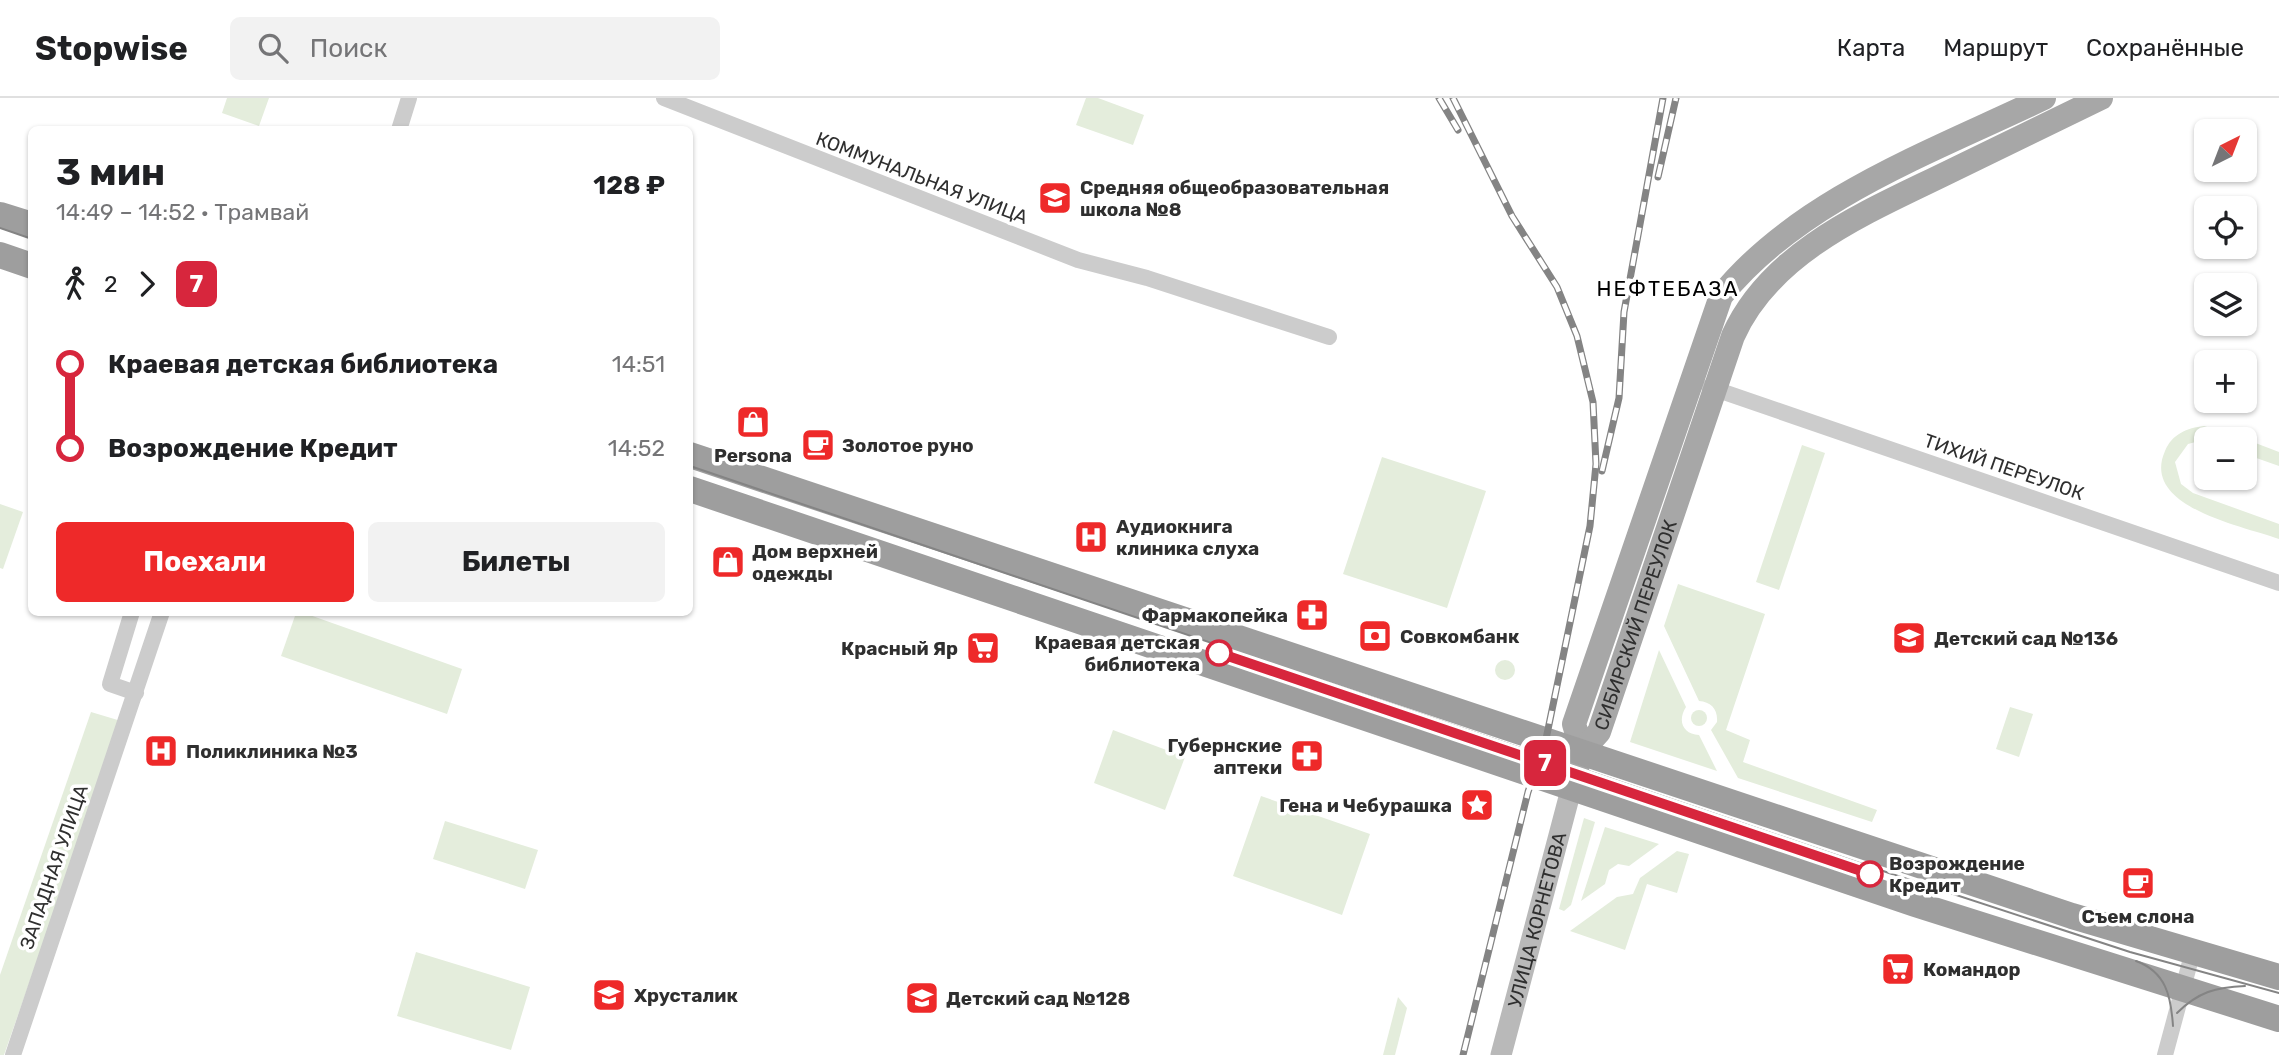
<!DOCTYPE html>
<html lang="ru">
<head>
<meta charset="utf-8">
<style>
  body { margin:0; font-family:Rubik,sans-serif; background:#f2f2f2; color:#202124; height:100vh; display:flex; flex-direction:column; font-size:26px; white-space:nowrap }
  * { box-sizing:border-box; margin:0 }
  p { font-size:23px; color:#757577 }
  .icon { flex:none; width:38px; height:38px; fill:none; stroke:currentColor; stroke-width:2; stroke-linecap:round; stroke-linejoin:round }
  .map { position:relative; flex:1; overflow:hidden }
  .sheet { position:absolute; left:28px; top:28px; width:665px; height:490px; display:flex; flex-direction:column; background:#fff; border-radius:10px; box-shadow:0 2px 5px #0004 }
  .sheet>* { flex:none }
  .badge { padding:0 14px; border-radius:10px; font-size:24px; line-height:46px }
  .needle { width:46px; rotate:42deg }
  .fabs { position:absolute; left:2194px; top:21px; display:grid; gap:14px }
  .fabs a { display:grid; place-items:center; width:63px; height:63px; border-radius:10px; background:#fff; box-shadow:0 2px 5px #0004; font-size:35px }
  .map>.badge { position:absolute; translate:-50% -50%; box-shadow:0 0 0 4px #fff }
  .legs { display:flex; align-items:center; gap:10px; height:77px; padding:0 28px; font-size:23px }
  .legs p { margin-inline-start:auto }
  .summary { display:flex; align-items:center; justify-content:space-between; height:119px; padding:0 28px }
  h1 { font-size:38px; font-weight:700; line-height:52px }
  .cta { display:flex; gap:14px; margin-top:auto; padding:14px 28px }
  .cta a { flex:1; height:80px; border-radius:10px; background:#ee2929; color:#fff; font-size:28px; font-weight:700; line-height:80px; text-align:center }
  .cta a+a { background:#f2f2f2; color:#202124 }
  ul { padding:0 28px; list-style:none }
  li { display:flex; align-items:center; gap:24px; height:84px; font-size:26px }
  li i { display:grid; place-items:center; width:10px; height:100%; margin:0 9px; background:currentColor }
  li i::after { content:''; width:18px; height:18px; margin:-9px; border:5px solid; border-radius:50%; background:#fff }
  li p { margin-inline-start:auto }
  li:first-child i { background:linear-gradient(#0000 50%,currentColor 0) }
  li:last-child i { background:linear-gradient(currentColor 50%,#0000 0) }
  header { display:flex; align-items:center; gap:42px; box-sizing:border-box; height:98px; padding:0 35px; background:#fff; border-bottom:2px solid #e0e0e0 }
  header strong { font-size:33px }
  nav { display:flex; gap:38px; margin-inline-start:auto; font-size:24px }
  .search { width:490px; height:63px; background:#f2f2f2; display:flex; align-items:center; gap:18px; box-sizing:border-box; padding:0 24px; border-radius:10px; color:#757577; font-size:26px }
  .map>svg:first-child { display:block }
</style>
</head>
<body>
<header>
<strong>Stopwise</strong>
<div class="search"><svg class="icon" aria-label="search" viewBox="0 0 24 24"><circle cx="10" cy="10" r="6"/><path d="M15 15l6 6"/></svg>Поиск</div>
<nav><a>Карта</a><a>Маршрут</a><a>Сохранённые</a></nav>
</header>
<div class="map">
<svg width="2279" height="957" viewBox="0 0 2279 957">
  <rect width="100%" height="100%" fill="#fff"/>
  <g fill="#e4eddc">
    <polygon points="227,0 269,0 259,28 222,15"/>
    <polygon points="1086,0 1098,0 1144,17 1133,47 1076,27"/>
    <path d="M 2204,328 L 2245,341 L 2207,341 L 2188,346 L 2175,364 L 2181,386 L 2193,395 L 2279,426 L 2279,441 C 2243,428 2140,409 2165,353 C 2172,336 2187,330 2204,328 Z"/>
    <polygon points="2245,341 2279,354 2279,368 2245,356"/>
    <polygon points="1802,347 1825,355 1779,492 1756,484"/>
    <polygon points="1382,359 1486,393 1447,510 1343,476"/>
    <polygon points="0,406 23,414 3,471 0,470"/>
    <path d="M 1678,486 L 1765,516 L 1726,632 L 1750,642 L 1743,664 L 1877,712 L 1872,724 L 1738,680 L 1711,632 L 1717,624 C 1718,611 1711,604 1699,603 L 1664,528 Z"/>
    <polygon points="296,515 304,515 462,571 447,616 281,558"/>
    <path d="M 1659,552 L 1686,609 C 1677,623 1683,636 1699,637 L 1717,673 L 1630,644 Z"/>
    <circle cx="1505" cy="572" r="10"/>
    <polygon points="2010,609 2033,616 2019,659 1996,651"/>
    <circle cx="1699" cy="620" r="8"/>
    <polygon points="91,614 121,623 4,957 0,957 0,877"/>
    <polygon points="1113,632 1185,659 1165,712 1094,685"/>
    <polygon points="1261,698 1370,736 1342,817 1233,778"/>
    <polygon points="1584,720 1595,724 1571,807 1564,813 1559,811"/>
    <polygon points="445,723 538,752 525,791 433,761"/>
    <polygon points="1605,729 1659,746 1629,768 1618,766 1609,772 1605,786 1581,803"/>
    <polygon points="1677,753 1689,756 1677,795 1647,786 1625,852 1570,833 1617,799 1633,796 1640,780"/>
    <polygon points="416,854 530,889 511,952 397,918"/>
    <polygon points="1398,899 1407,910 1395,957 1383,957"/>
  </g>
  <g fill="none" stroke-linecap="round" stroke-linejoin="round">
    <g stroke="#ccc" stroke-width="16">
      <polyline points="664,0 1078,162 1147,180 1329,239"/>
      <polyline points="399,32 409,0"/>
      <polyline points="1709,289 2279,485"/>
      <polyline points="132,514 110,586 136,595"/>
      <polyline points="13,957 162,514"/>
      <polyline points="2165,957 2193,853"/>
    </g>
    <path stroke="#b9b9b9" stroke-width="21" id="s1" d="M 1501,957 L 1572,688"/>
    <g stroke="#a7a7a7" stroke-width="24">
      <path d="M 1582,653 L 1574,626 L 1721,198 C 1799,101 1934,53 2044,0"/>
      <path id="s2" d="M 1572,688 L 1582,653 L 1599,634 L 1733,238 C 1772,151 1872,112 1953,72 C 2002,48 2052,24 2101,0"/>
    </g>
    <g stroke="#9e9e9e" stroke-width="26">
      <polyline points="0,117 32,127"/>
      <polyline points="0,157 32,168"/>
      <polyline points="690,357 2072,818 2279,879"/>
      <polyline points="690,391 1915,806 2279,921"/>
    </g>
    <g stroke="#848484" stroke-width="2">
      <polyline points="0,130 32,141"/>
      <polyline points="690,368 1892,776 2130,854 2279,895"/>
      <path d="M 2136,863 C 2166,874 2171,898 2173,928"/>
      <path d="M 2177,915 C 2198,894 2216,889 2245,888"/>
    </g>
    <defs>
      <g id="rail">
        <polyline points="1439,0 1458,32"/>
        <polyline points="1453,0 1512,118 1557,189 1577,238 1593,304 1596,366 1590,428 1546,641 1528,694 1463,957"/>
        <polyline points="1658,79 1676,0"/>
        <polyline points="1602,373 1619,300 1624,214 1663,0"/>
      </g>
    </defs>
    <use href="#rail" stroke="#848484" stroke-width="7"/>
    <use href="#rail" stroke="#fff" stroke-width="4.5" stroke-dasharray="13" stroke-linecap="butt"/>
  </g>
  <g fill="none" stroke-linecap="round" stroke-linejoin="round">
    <defs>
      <polyline id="line-1" points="1219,555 1870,776"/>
    </defs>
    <use href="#line-1" stroke="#fff" stroke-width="16"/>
    <use href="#line-1" stroke="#d7263d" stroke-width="10"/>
  </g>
  <defs>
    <symbol id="school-square" viewBox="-11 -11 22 22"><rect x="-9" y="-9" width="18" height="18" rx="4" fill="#ee2929" stroke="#fff"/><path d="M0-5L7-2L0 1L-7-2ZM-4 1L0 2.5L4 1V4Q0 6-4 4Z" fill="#fff"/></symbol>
    <symbol id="shop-square" viewBox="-11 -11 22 22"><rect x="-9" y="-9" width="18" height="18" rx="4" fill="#ee2929" stroke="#fff"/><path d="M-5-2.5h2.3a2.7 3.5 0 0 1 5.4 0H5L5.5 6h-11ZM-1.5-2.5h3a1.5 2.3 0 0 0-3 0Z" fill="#fff"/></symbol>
    <symbol id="cafe-square" viewBox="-11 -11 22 22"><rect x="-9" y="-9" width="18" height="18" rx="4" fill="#ee2929" stroke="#fff"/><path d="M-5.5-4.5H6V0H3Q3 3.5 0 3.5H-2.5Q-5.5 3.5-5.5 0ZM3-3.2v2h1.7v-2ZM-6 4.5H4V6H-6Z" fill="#fff"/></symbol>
    <symbol id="hospital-square" viewBox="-11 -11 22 22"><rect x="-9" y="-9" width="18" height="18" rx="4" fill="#ee2929" stroke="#fff"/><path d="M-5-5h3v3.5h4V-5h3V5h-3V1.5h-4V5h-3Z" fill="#fff"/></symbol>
    <symbol id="pharmacy-square" viewBox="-11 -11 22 22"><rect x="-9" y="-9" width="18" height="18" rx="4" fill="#ee2929" stroke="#fff"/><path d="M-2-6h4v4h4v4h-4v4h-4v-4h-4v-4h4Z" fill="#fff"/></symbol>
    <symbol id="bank-square" viewBox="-11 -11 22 22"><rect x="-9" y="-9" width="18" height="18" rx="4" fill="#ee2929" stroke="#fff"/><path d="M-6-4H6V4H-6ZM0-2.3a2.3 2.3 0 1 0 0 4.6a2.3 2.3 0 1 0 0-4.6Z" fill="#fff"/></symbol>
    <symbol id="supermarket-square" viewBox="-11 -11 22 22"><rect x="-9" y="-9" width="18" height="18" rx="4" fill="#ee2929" stroke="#fff"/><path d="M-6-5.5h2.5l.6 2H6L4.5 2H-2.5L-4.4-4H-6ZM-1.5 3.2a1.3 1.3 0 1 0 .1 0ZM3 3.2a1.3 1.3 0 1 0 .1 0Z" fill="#fff"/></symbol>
    <symbol id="sight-square" viewBox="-11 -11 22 22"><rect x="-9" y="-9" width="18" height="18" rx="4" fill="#ee2929" stroke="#fff"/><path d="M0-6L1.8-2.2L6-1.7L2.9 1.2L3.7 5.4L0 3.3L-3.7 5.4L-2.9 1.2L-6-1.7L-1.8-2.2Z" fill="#fff"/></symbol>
  </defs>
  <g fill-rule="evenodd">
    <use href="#school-square" x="1036" y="81" width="38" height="38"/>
    <use href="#shop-square" x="734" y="305" width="38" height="38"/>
    <use href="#cafe-square" x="799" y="328" width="38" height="38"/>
    <use href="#hospital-square" x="1072" y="420" width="38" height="38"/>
    <use href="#shop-square" x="709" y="445" width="38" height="38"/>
    <use href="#pharmacy-square" x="1293" y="498" width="38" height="38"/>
    <use href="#bank-square" x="1356" y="519" width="38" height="38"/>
    <use href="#school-square" x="1890" y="521" width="38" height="38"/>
    <use href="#supermarket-square" x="964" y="531" width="38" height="38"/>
    <use href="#hospital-square" x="142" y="634" width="38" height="38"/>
    <use href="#pharmacy-square" x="1288" y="639" width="38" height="38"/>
    <use href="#sight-square" x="1458" y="688" width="38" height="38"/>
    <use href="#cafe-square" x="2119" y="766" width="38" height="38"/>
    <use href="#supermarket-square" x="1879" y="852" width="38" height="38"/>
    <use href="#school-square" x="590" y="878" width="38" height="38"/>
    <use href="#school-square" x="903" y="881" width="38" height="38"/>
  </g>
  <g fill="#fff" stroke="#d7263d" stroke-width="3.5">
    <circle cx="1219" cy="555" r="12"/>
    <circle cx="1870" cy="776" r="12"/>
  </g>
  <g text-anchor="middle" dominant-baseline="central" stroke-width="7" stroke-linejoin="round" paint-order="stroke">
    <g font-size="19" fill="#2f2f2f" stroke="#fff">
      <text transform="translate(922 80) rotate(21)">КОММУНАЛЬНАЯ УЛИЦА</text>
      <text transform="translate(2004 369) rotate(19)">ТИХИЙ ПЕРЕУЛОК</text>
      <text stroke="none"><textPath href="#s2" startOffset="175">СИБИРСКИЙ ПЕРЕУЛОК</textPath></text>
      <text transform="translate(54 769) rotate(-71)">ЗАПАДНАЯ УЛИЦА</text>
      <text stroke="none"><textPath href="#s1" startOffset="140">УЛИЦА КОРНЕТОВА</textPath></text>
    </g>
    <g font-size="19" font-weight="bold" fill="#2f2f2f" stroke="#fff" text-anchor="start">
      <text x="1080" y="89">Средняя общеобразовательная<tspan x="1080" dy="22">школа №8</tspan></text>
      <text x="842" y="347">Золотое руно</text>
      <text x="753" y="357" text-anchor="middle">Persona</text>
      <text x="1116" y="428">Аудиокнига<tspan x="1116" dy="22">клиника слуха</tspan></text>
      <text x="752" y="453">Дом верхней<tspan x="752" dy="22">одежды</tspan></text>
      <text x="1288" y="517" text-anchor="end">Фармакопейка</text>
      <text x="1400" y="538">Совкомбанк</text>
      <text x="1934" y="540">Детский сад №136</text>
      <text x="958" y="550" text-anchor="end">Красный Яр</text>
      <text x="1282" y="647" text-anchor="end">Губернские<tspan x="1282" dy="22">аптеки</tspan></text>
      <text x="186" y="653">Поликлиника №3</text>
      <text x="1452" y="707" text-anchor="end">Гена и Чебурашка</text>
      <text x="2138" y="818" text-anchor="middle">Съем слона</text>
      <text x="1923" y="871">Командор</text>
      <text x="634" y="897">Хрусталик</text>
      <text x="946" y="900">Детский сад №128</text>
    </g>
    <g font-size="19" font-weight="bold" fill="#2f2f2f" stroke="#fff" text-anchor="end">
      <text x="1200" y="544">Краевая детская<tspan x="1200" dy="22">библиотека</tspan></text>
      <text x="1889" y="765" text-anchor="start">Возрождение<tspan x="1889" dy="22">Кредит</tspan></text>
    </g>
    <g font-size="21" letter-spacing="2" fill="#000" stroke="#fff">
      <text x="1668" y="190">НЕФТЕБАЗА</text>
    </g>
  </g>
</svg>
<div class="fabs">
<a><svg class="needle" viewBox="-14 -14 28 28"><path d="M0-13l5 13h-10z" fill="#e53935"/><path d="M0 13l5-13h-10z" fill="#757577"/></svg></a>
<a><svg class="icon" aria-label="locate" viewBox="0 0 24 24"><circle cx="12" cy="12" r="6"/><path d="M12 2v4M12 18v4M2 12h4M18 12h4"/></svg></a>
<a><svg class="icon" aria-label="layers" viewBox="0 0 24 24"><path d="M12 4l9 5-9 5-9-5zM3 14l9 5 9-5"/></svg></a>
<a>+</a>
<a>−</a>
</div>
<b class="badge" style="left:1545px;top:665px;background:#d7263d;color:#fff">7</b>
<section class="sheet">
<div class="summary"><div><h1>3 мин</h1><p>14:49 – 14:52 · Трамвай</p></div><b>128 ₽</b></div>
<div class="legs"><svg class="icon" aria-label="walk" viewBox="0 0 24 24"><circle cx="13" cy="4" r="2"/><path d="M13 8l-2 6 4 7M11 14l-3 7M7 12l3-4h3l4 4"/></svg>2<svg class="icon" aria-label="forward" viewBox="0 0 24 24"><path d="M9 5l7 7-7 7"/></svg><b class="badge" style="background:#d7263d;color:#fff">7</b></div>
<ul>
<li><i style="color:#d7263d"></i><b>Краевая детская библиотека</b><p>14:51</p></li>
<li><i style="color:#d7263d"></i><b>Возрождение Кредит</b><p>14:52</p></li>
</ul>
<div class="cta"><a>Поехали</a><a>Билеты</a></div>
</section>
</div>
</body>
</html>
